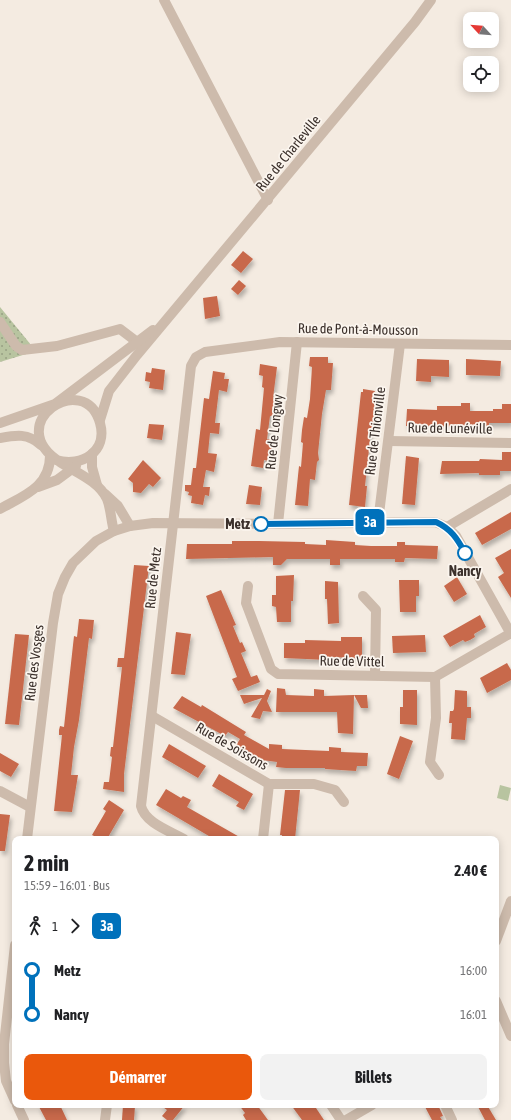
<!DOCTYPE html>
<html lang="fr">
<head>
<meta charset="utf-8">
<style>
  body { margin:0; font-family:"Asap Condensed",sans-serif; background:#f2f2f2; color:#202124; height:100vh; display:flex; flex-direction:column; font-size:15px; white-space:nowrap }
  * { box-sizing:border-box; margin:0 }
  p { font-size:13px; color:#757577 }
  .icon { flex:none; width:22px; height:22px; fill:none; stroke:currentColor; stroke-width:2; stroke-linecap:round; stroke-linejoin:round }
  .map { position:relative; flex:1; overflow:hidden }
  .side { position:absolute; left:12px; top:836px; width:487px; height:272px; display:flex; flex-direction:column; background:#fff; border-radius:8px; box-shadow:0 2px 10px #0003 }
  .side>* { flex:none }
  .badge { padding:0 8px; border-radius:6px; font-size:14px; line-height:26px }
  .needle { width:26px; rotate:296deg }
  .controls { position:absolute; left:463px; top:12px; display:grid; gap:8px }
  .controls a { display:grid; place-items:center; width:36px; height:36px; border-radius:8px; background:#fff; box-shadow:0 2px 10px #0003; font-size:20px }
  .map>.badge { position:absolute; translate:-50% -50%; box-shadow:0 0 0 2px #fff }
  .legs { display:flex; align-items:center; gap:6px; height:44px; padding:0 12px; font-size:13px }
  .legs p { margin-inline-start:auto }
  .overview { display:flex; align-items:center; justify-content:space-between; height:68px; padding:0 12px }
  h1 { font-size:22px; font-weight:700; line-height:30px }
  .button { display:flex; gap:8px; margin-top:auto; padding:8px 12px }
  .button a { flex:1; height:46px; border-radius:8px; background:#ea580c; color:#fff; font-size:16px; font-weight:700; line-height:46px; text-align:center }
  .button a+a { background:#f2f2f2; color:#202124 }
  ul { padding:0 12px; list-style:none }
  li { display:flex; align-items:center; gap:14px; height:44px; font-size:15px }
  li i { display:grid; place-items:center; width:6px; height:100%; margin:0 5px; background:currentColor }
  li i::after { content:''; width:10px; height:10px; margin:-5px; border:3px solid; border-radius:50%; background:#fff }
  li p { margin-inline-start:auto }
  li:first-child i { background:linear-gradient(#0000 50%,currentColor 0) }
  li:last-child i { background:linear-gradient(currentColor 50%,#0000 0) }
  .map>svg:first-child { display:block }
</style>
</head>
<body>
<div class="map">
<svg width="511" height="1120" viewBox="0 0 511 1120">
  <defs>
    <pattern id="grass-dots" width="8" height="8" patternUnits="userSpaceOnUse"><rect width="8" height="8" fill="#b8c4a0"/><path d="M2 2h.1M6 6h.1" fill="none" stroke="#97a083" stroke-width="1.8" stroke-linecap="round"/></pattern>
    <filter id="shadow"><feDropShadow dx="2" dy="4" stdDeviation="2" flood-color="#0004"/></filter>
  </defs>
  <rect width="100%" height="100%" fill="#f4ebe1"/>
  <polygon fill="url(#grass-dots)" points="0,307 36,351 0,362"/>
  <polygon fill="#b8c4a0" points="500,785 511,788 508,801 497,798"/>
  <g fill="#c8694b" filter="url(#shadow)">
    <polygon points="243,251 253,259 241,273 231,265"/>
    <polygon points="239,280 246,286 238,295 231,289"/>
    <polygon points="217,296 220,316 205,319 203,298"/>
    <polygon points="310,357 328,357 328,363 333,363 331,390 326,390 322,414 318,453 319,460 317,462 315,480 310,479 308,506 295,505 299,466 301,467 303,443 301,442 302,430 304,417 307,418 310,399 312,367 309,366"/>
    <polygon points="417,359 449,360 449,377 431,376 431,382 416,381"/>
    <polygon points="466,359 501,361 500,376 466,375"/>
    <polygon points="260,364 277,367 273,398 277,398 275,416 270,416 267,439 273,440 270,461 264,460 263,468 251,466 256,429 260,430 264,388 262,387 263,376 259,375"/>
    <polygon points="152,368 165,370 163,390 149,388 150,382 145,381 146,372 151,373"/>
    <polygon points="213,371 225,373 224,379 229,379 227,392 219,390 215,423 220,423 219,434 210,433 208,453 217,454 214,472 206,470 203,487 210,487 209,496 205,495 203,505 191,503 192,496 188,495 189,492 185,491 185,485 191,485 193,468 196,468 204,398 209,399"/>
    <polygon points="363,389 375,391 374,393 377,394 374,420 377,420 376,430 371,430 365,486 367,486 365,507 349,505 361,392 363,392"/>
    <polygon points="461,403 470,403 470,411 493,411 493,409 502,409 502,404 511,404 511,423 489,423 489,427 406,426 407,409 437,410 437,406 461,406"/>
    <polygon points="149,424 164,425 162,440 147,438"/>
    <polygon points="502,452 511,452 511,471 500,471 500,475 479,475 479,473 440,474 442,461 479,461 480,459 502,460"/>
    <polygon points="406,456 419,458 415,505 402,504"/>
    <polygon points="143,460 161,478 153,487 149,484 141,493 133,492 133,483 128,479"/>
    <polygon points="249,485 262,487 260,505 246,504"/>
    <polygon points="511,512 511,529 482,545 475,533"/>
    <polygon points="326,540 355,542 355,545 371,546 397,546 397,542 405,542 405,545 438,546 437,559 405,558 404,562 395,562 395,559 340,559 340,565 330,565 330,559 287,559 281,565 273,565 273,557 186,559 187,544 232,544 232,541 259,541 305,542 305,544 326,545"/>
    <polygon points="511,549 511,598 498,577 504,573 495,558"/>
    <polygon points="134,565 149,566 124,774 124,792 103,789 104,782 109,782 112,757 110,756 111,747 113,747 122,667 117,667 118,658 124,658"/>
    <polygon points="294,575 293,601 291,601 291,622 277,622 276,607 272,606 272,595 276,595 276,576"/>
    <polygon points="457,577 467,594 454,602 444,586"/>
    <polygon points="399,580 419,580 419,596 416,596 416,612 400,612"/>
    <polygon points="325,581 338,582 339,623 328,624 327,599 325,599"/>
    <polygon points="221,590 236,625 233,626 240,643 242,642 246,651 241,653 251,677 257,675 260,682 238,691 232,679 237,677 206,596"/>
    <polygon points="480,615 486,627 474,634 475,637 470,640 465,642 463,640 450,647 443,636"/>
    <polygon points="79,619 94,620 92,639 89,638 79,720 74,747 71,775 78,775 72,812 54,811 62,735 59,735 59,730 60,726 64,727 74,636 77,637"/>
    <polygon points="176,632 191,634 185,675 171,674"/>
    <polygon points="15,634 29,635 19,725 5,724"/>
    <polygon points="425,635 426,652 393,653 392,636"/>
    <polygon points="341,637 362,637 362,658 328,657 328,660 284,658 284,643 305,643 305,640 341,641"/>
    <polygon points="507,663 511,670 511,680 487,693 480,678"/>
    <polygon points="277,688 285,689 286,695 314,696 314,689 324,690 324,696 354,695 353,734 338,733 337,712 276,712"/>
    <polygon points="267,689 271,691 267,701 272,712 263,711 260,719 251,717 262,698 244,704 240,695 264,695"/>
    <polygon points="403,690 417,690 417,725 400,724 400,707 403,707"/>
    <polygon points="455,690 467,691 467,707 471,707 471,718 467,718 465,740 451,739 452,723 449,723 450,711 453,711 454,709"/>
    <polygon points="354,695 367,695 368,708 361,708"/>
    <polygon points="182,696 201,707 202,705 246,732 244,735 269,749 269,744 282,745 282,749 329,751 329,747 341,748 341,752 368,753 367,766 357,766 356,771 325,769 325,768 286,768 276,767 277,762 255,759 235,747 240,739 228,732 225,736 173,708"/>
    <polygon points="400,736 413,741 399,779 387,774"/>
    <polygon points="169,744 206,766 198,778 162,757"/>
    <polygon points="0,753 19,764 11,777 0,771"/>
    <polygon points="219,774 253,794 244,810 236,806 239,802 212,786"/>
    <polygon points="166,789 181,798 183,796 191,800 187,807 243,839 214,839 156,805"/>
    <polygon points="285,790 300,790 295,839 282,839 282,835 280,835"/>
    <polygon points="109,800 124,810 107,839 100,839 92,835 106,811 103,809"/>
    <polygon points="0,814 10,815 5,851 0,851"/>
    <polygon points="38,1105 60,1105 67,1120 46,1120"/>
    <polygon points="123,1105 135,1106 134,1120 122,1120"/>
    <polygon points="160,1105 185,1105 173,1120 167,1120 162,1116 167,1110"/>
    <polygon points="239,1105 257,1105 268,1120 246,1120 243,1115 245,1113"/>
    <polygon points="291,1105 314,1105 324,1120 302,1120"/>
    <polygon points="424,1105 438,1105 443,1116 440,1117 442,1120 432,1120"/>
    <polygon points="477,1105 487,1105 496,1120 485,1120"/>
  </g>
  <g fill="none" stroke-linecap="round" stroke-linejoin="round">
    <g stroke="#cdbbac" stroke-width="10">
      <polyline points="164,0 268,200"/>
      <polyline points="0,322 16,346 22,350 57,346 120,329 141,345"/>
      <polyline points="100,420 109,391 137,355 415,22 431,0"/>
      <polyline points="0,423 55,404 153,330"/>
      <path d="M 0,438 C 16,435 28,433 41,445"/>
      <polyline points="389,441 511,443"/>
      <polyline points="92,454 92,467 97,485"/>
      <path d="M 56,460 C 82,468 108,451 100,423 C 85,368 0,424 60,462 C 75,472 99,481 107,499 C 111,509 111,521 114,531"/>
      <polyline points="38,487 57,480 76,466"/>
      <polyline points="105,494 118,506 130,526"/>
      <path d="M 0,509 C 23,496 50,487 50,456"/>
      <polyline points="378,522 400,344"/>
      <polyline points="278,524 297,342"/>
      <polyline points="447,527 511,489"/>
      <polyline points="248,586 246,603 268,661 271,669 278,674 435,677 511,633"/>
      <polyline points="363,596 376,610 375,675"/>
      <polyline points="435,677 436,718 430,762 439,775"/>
      <polyline points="152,716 269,784 314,784 335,790 344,802"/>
      <polyline points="0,791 30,807"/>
      <polyline points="27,839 53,623 58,594 65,577 73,563 96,541 114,531 130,526 153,523 278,524 435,522 447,527 456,536 511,634"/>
      <path d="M 184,839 C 170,831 145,823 141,806 L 191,366 L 196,357 L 205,352 L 280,342 L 511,345"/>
      <polyline points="263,839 269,784"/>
      <polyline points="496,941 511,901"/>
      <polyline points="15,945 4,1044 4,1063 6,1081 15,1101"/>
      <polyline points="496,1001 511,1036"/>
      <polyline points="17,1105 24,1120"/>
      <polyline points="331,1105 341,1120"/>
      <polyline points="445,1105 452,1120"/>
      <polyline points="105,1120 107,1105"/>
      <polyline points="346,1120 372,1105"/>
    </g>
  </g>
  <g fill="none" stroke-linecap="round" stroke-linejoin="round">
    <defs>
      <path id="line-1" d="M 261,524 L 436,522 C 451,529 457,538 465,553"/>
    </defs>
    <use href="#line-1" stroke="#fff" stroke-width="9"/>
    <use href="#line-1" stroke="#0071bb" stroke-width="6"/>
  </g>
  <g fill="#fff" stroke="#0071bb" stroke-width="2">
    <circle cx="261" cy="524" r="7"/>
    <circle cx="465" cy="553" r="7"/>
  </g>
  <g text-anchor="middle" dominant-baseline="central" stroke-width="3.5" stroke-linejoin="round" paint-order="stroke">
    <g font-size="14" fill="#3b302b" stroke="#fbf5ee">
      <text transform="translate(288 153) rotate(-51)">Rue de Charleville</text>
      <text transform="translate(358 329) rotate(1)">Rue de Pont-à-Mousson</text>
      <text transform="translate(450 428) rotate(1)">Rue de Lunéville</text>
      <text transform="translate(375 431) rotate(-83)">Rue de Thionville</text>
      <text transform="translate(274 432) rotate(-84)">Rue de Longwy</text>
      <text transform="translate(153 578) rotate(-84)">Rue de Metz</text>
      <text transform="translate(352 661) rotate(1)">Rue de Vittel</text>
      <text transform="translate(34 663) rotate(-83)">Rue des Vosges</text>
      <text transform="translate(232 746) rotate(30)">Rue de Soissons</text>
    </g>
    <g font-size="14" font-weight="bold" fill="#3b302b" stroke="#fbf5ee" text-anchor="end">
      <text x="250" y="524">Metz</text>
      <text x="465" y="571" text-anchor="middle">Nancy</text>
    </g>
  </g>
</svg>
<div class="controls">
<a><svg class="needle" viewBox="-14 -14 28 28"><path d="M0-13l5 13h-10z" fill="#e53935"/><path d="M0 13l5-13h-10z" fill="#757577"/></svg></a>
<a><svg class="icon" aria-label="locate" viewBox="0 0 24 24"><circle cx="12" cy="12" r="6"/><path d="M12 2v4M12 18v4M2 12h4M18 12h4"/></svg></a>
</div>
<b class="badge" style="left:370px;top:522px;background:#0071bb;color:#fff">3a</b>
<section class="side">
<div class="overview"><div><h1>2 min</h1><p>15:59 – 16:01 · Bus</p></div><b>2.40 €</b></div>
<div class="legs"><svg class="icon" aria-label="walk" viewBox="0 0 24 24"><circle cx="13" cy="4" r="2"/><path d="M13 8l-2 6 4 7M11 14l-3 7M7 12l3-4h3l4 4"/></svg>1<svg class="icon" aria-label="forward" viewBox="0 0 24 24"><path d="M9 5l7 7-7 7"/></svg><b class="badge" style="background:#0071bb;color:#fff">3a</b></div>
<ul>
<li><i style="color:#0071bb"></i><b>Metz</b><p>16:00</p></li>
<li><i style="color:#0071bb"></i><b>Nancy</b><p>16:01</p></li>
</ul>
<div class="button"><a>Démarrer</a><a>Billets</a></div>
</section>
</div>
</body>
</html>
